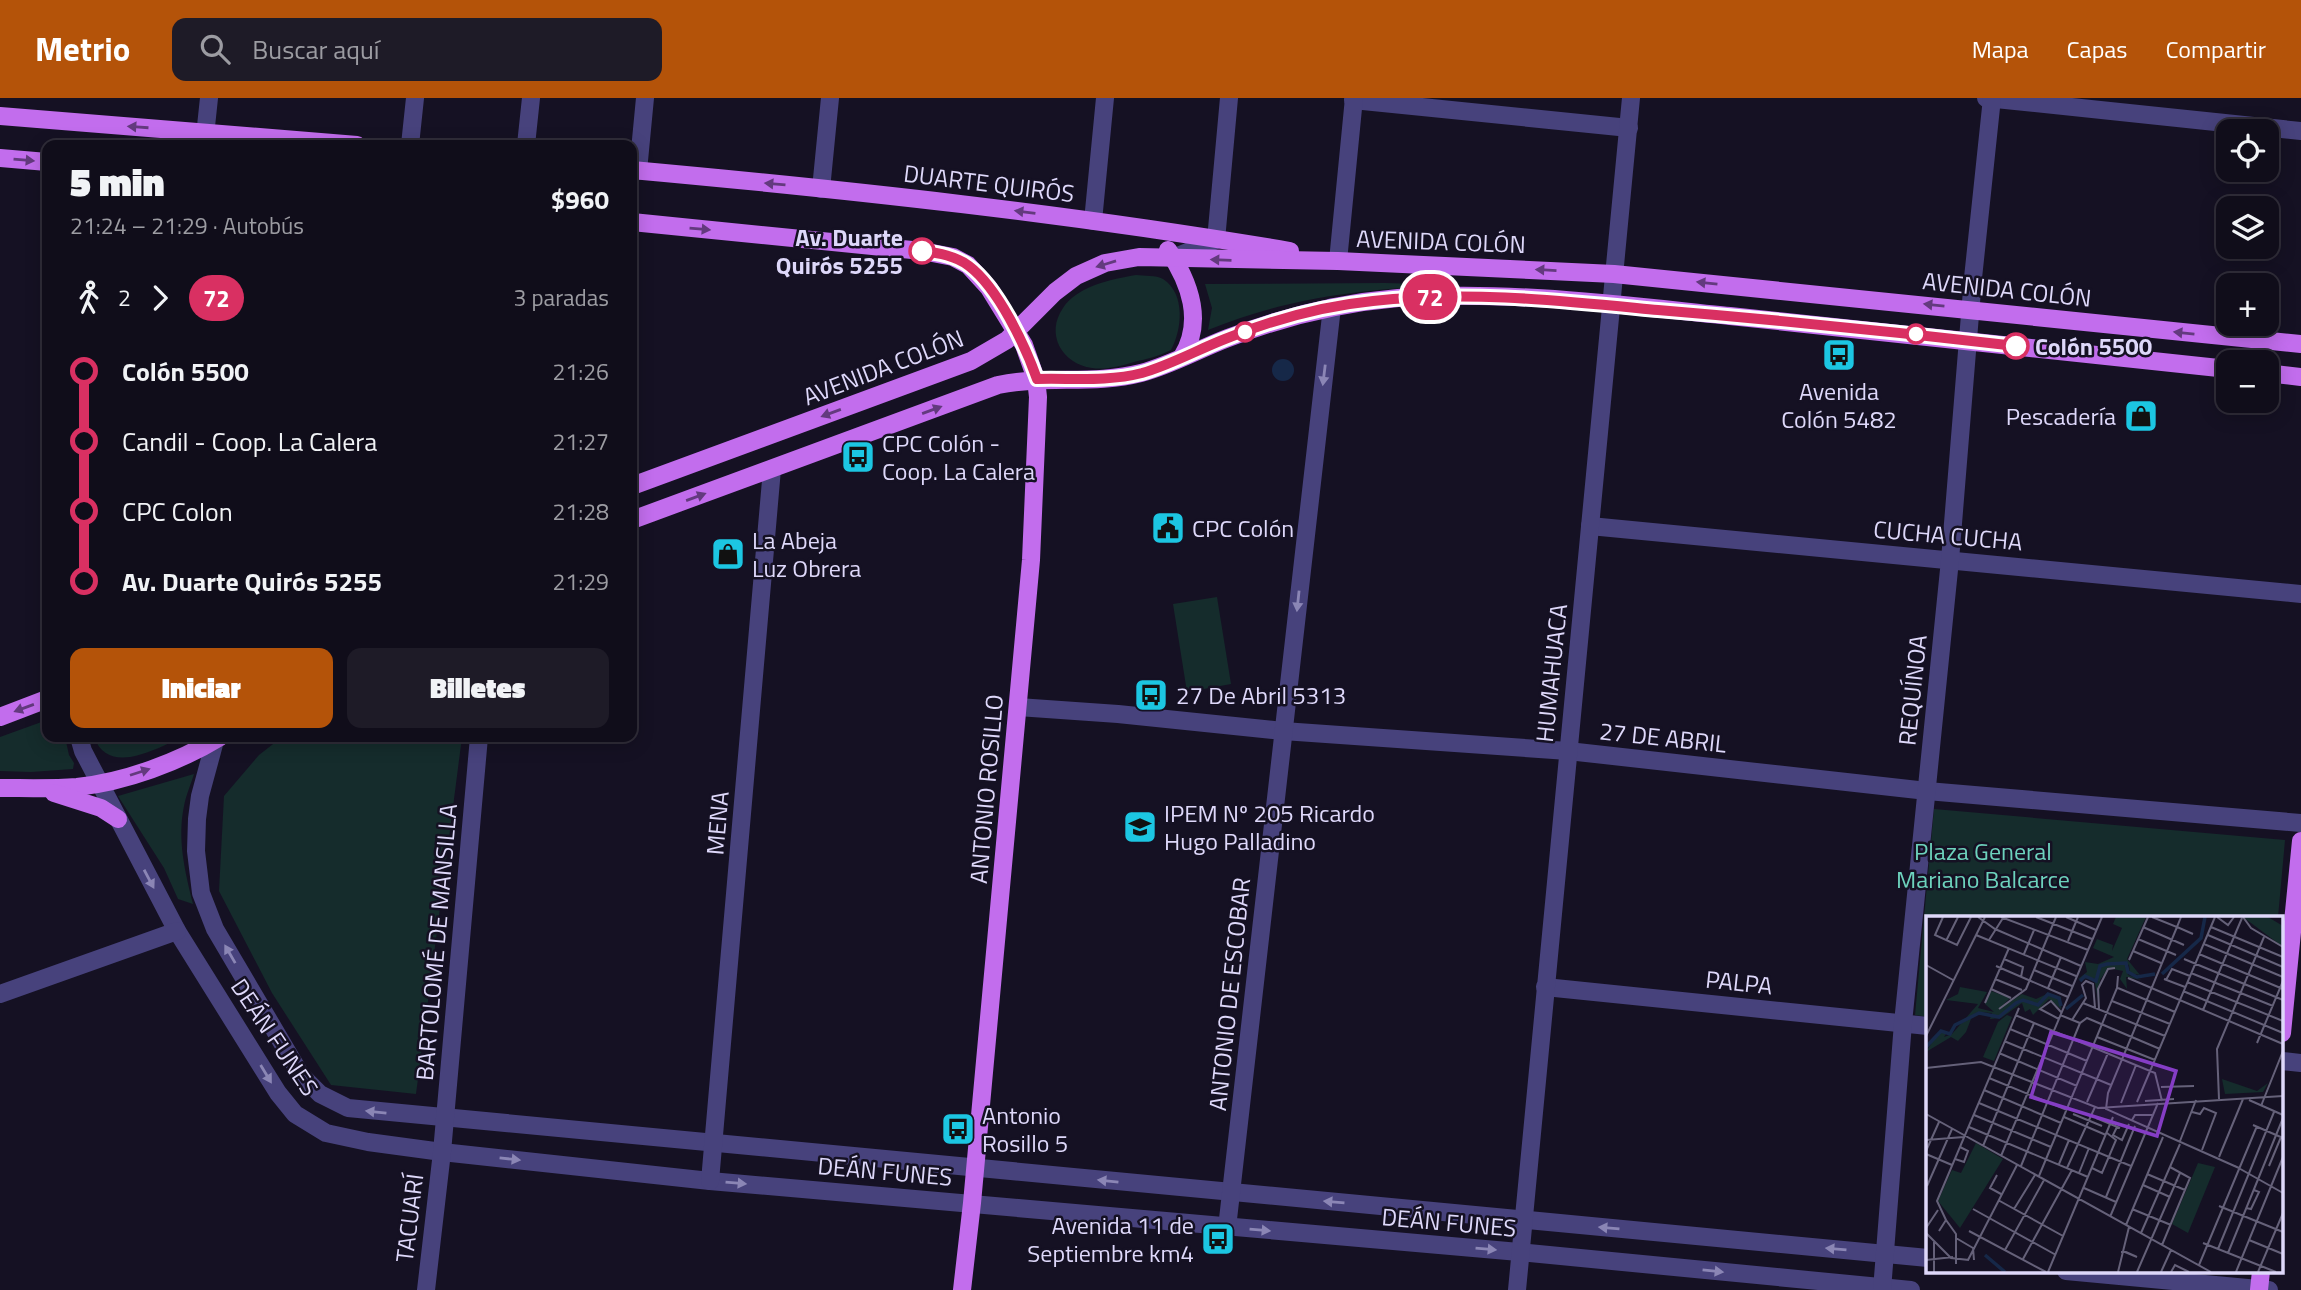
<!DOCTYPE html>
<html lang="es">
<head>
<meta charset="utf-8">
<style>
  body { margin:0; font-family:"Titillium Web",sans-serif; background:#1e1b27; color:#f1f3f6; height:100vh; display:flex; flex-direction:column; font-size:26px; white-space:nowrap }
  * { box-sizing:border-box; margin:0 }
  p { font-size:23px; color:#9c9ca2 }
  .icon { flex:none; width:38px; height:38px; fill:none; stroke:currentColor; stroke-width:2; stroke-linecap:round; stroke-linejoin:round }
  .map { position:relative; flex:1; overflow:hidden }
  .side { position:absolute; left:42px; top:42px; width:595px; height:602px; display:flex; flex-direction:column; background:#100d1a; border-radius:14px; box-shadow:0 4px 18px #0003,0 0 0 2px #302d39 }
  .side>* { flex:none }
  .badge { padding:0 14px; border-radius:23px; font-size:24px; line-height:46px }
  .controls { position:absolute; left:2216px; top:21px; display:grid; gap:14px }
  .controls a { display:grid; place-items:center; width:63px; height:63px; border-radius:14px; background:#100d1a; box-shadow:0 4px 18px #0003,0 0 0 2px #302d39; font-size:35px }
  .map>.badge { position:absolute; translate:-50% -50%; box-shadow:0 0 0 4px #fff }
  .legs { display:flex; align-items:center; gap:10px; height:77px; padding:0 28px; font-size:23px }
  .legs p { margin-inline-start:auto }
  .headline { display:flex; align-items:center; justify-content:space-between; height:119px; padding:0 28px }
  h1 { font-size:38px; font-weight:800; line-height:52px }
  .cta { display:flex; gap:14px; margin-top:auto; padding:14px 28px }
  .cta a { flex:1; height:80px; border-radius:14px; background:#b45309; color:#fff; font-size:28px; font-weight:800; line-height:80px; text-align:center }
  .cta a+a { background:#1e1b27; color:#f1f3f6 }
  ul { padding:0 28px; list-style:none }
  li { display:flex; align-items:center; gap:24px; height:70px; font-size:26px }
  li i { display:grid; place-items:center; width:10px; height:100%; margin:0 9px; background:currentColor }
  li i::after { content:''; width:18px; height:18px; margin:-9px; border:5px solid; border-radius:50%; background:#100d1a }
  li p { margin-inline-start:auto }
  li:first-child i { background:linear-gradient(#0000 50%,currentColor 0) }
  li:last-child i { background:linear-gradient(currentColor 50%,#0000 0) }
  header { display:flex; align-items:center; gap:42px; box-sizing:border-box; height:98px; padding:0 35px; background:#b45309; color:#fff }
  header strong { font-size:33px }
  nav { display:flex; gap:38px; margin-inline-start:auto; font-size:24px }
  .search { width:490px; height:63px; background:#1e1b27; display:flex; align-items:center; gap:18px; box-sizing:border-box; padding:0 24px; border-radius:14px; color:#9c9ca2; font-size:26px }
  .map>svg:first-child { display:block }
</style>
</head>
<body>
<header>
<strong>Metrio</strong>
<div class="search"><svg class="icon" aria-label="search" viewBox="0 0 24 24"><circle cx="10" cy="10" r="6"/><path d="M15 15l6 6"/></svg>Buscar aquí</div>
<nav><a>Mapa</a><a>Capas</a><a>Compartir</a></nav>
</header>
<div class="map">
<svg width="2301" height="1192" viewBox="0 0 2301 1192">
  <rect width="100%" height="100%" fill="#151123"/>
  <g fill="#152c2c">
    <path d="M 1136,177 C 1144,178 1156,177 1163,181 C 1186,196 1182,232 1171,252 C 1159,258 1147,261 1134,264 C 1121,268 1106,272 1092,270 C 1062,266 1045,236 1063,210 C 1077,188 1112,181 1136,177 Z"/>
    <path d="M 1385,185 L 1455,187 C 1365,191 1292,198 1208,232 L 1212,210 L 1205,186 Z"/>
    <polygon points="1217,499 1231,586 1187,594 1173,506"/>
    <polygon points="47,622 47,639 65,639 69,657 74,665 73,671 31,674 0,673 0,639"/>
    <path d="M 94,639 L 183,639 C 157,650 109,679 94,639 Z"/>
    <polygon points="282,639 462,639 416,996 331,987 272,895 219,793 224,698 259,657"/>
    <path d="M 194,676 C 191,686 186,697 184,708 C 177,741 185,774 193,806 L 178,801 L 164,770 L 118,698 Z"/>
    <polygon points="1934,711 2285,742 2278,819 1928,819 1928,919 1915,917"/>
  </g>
  <circle fill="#162848" cx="1283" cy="272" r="11"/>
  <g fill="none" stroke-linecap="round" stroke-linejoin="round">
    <g stroke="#47427c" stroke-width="18">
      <polyline points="1986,0 2301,33"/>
      <polyline points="1353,2 1629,30"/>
      <polyline points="204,47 209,0"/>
      <polyline points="410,47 415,0"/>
      <polyline points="526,47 531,0"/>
      <polyline points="638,73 645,0"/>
      <polyline points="821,91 830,0"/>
      <polyline points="1093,123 1105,0"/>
      <polyline points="1173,160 1216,142 1229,0"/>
      <polyline points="1338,163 1354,0"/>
      <polyline points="1590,428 2301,496"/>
      <polyline points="1018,609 1118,616 1283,633 1568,653 1927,693 2301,725"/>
      <polyline points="79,639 83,653 177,833 278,995 295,1016 326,1035 368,1044 442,1054 710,1083 1519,1154 1911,1192"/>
      <polyline points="216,639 200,698 197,721 196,753 201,795 215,831 301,977 320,996 348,1010 1928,1160"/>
      <polyline points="1545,889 1928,928"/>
      <polyline points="0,896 177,833"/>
      <polyline points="2282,963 2301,965"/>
      <polyline points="710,1083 772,371"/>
      <polyline points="1227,1130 1332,209"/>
      <polyline points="2066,1173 2269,1192"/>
      <polyline points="426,1192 442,1054 479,639"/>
      <polyline points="1517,1192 1631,0"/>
      <polyline points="1882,1192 1903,925 1950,462 1973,180 1992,0"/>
    </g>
    <g stroke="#c26ded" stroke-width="18">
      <polyline points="0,18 357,47"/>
      <polyline points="0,60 47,64"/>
      <path d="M 632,72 C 852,92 1072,116 1290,153"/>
      <polyline points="632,124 922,153 953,159 968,167 989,190 1024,247 1036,281 1038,299 1031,462 972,1105 962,1192"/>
      <path d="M 1168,152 C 1190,185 1204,223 1182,259"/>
      <polyline points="2266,275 2301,279"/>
      <polyline points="632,388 971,263 1007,242 1055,194 1076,178 1105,165 1139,159 1338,163 1614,176 2301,246"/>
      <path d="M 632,422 L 998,287 C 1046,277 1094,287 1141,275 C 1171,267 1199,251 1228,240 C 1283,219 1340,205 1398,200 C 1508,192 1621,207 1730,218 C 1896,235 2062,254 2228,271"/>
      <polyline points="0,619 47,601"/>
      <path d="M 0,690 C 25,690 51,691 77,689 C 125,684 179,664 220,639"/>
      <polyline points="54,695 101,710 118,721"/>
      <polyline points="2282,935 2301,743"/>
      <polyline points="2259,1192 2261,1173"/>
    </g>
  </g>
  <defs><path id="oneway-solid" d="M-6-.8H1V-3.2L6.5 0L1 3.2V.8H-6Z" transform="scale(1.75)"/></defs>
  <g fill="#633a7e">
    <use href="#oneway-solid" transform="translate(138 29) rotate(-176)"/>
    <use href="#oneway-solid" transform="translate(24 62) rotate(5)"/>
    <use href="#oneway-solid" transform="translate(775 86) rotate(-175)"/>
    <use href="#oneway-solid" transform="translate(1025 114) rotate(-173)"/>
    <use href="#oneway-solid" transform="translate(700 131) rotate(5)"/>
    <use href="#oneway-solid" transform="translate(1221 162) rotate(-178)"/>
    <use href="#oneway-solid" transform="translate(1106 166) rotate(163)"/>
    <use href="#oneway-solid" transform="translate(1546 172) rotate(-177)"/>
    <use href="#oneway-solid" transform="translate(1707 185) rotate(-174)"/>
    <use href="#oneway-solid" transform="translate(1934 207) rotate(-174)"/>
    <use href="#oneway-solid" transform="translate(2184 235) rotate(-174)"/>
    <use href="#oneway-solid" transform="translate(932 312) rotate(-20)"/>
    <use href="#oneway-solid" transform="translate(831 315) rotate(160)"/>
    <use href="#oneway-solid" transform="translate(696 399) rotate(-20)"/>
    <use href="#oneway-solid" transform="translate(24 610) rotate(160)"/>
    <use href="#oneway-solid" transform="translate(140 674) rotate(-18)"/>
  </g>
  <g fill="#8b86b5">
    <use href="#oneway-solid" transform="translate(1324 277) rotate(97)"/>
    <use href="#oneway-solid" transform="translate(1298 503) rotate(96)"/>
    <use href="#oneway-solid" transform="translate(149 781) rotate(62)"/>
    <use href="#oneway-solid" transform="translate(230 856) rotate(-120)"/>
    <use href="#oneway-solid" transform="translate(266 976) rotate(59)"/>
    <use href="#oneway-solid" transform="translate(376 1014) rotate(-174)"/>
    <use href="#oneway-solid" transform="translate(510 1061) rotate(6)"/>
    <use href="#oneway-solid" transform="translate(1108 1083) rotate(-174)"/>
    <use href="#oneway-solid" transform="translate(736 1085) rotate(5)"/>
    <use href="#oneway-solid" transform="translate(1334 1104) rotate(-175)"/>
    <use href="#oneway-solid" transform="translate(1609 1130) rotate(-175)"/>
    <use href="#oneway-solid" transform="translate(1260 1132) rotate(5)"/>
    <use href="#oneway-solid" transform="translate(1486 1151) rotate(5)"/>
    <use href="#oneway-solid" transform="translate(1836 1151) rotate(-175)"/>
    <use href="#oneway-solid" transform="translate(1713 1173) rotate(6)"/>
  </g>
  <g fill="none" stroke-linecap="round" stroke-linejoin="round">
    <defs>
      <path id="line-1" d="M 922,153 C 939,155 956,158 969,168 C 998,190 1025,247 1037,281 C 1072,280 1107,284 1142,275 C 1170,267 1197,252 1225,241 C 1272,222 1323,208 1373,203 C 1468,192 1564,203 1658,212 C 1778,222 1897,234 2016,248"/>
    </defs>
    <use href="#line-1" stroke="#fff" stroke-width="16"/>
    <use href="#line-1" stroke="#d93062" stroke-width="10"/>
  </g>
  <defs>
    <symbol id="bus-square" viewBox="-11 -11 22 22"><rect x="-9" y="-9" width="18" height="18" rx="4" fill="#1cc6e2" stroke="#151123"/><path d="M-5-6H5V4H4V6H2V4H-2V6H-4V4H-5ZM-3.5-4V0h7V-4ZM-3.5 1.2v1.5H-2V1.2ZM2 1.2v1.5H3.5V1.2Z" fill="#111"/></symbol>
    <symbol id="shop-square" viewBox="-11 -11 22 22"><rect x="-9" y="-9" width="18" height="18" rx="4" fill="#1cc6e2" stroke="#151123"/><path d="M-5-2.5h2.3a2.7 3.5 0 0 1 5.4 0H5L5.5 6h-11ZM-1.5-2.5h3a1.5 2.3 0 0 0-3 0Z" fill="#111"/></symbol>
    <symbol id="civic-square" viewBox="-11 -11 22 22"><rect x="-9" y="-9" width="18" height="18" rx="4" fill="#1cc6e2" stroke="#151123"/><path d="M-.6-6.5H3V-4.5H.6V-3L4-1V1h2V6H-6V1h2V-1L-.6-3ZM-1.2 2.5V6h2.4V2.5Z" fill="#111"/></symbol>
    <symbol id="school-square" viewBox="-11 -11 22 22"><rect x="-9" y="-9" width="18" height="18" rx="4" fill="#1cc6e2" stroke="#151123"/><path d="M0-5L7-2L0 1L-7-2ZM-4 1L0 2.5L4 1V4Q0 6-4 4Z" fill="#111"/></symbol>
  </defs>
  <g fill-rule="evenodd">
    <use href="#bus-square" x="1820" y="238" width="38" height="38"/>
    <use href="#shop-square" x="2122" y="299" width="38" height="38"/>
    <use href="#bus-square" x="839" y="340" width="38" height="38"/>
    <use href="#civic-square" x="1149" y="411" width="38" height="38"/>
    <use href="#shop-square" x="709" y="437" width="38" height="38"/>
    <use href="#bus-square" x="1132" y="578" width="38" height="38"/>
    <use href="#school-square" x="1121" y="710" width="38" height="38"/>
    <use href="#bus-square" x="939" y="1012" width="38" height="38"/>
    <use href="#bus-square" x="1199" y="1122" width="38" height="38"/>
  </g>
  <g fill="#fff" stroke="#d93062" stroke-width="3.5">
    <circle cx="922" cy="153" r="12"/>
    <circle cx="1245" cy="234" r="9"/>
    <circle cx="1916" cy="236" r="9"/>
    <circle cx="2016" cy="248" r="12"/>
  </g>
  <g text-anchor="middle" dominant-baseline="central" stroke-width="5" stroke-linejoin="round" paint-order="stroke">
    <g font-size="24" fill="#ded8fa" stroke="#151123">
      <text transform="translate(989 85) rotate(7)">DUARTE QUIRÓS</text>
      <text transform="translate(1441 143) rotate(2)">AVENIDA COLÓN</text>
      <text transform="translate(2007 191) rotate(6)">AVENIDA COLÓN</text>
      <text transform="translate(883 269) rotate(-21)">AVENIDA COLÓN</text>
      <text transform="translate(1948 437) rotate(5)">CUCHA CUCHA</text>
      <text transform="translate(1551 575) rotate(-84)">HUMAHUACA</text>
      <text transform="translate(1912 592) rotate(-84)">REQUÍNOA</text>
      <text transform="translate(1663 639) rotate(6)">27 DE ABRIL</text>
      <text transform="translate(986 691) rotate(-85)">ANTONIO ROSILLO</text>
      <text transform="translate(717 725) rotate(-85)">MENA</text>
      <text transform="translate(436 844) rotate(-85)">BARTOLOMÉ DE MANSILLA</text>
      <text transform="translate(1739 884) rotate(6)">PALPA</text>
      <text transform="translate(1229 896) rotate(-84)">ANTONIO DE ESCOBAR</text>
      <text transform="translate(275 939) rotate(56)">DEÁN FUNES</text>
      <text transform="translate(885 1073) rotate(5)">DEÁN FUNES</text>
      <text transform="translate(409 1120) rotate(-83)">TACUARÍ</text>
      <text transform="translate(1449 1124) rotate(5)">DEÁN FUNES</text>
    </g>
    <g font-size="24" font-weight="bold" fill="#ded8fa" stroke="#151123" text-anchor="end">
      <text x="903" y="139">Av. Duarte<tspan x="903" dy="28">Quirós 5255</tspan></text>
      <text x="2035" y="248" text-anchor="start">Colón 5500</text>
    </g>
    <g font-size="24" fill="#ded8fa" stroke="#151123" text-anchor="start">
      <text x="1839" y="293" text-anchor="middle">Avenida<tspan x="1839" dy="28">Colón 5482</tspan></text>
      <text x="2116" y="318" text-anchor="end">Pescadería</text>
      <text x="882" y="345">CPC Colón -<tspan x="882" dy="28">Coop. La Calera</tspan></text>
      <text x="1192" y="430">CPC Colón</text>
      <text x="752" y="442">La Abeja<tspan x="752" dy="28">Luz Obrera</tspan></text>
      <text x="1176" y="597">27 De Abril 5313</text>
      <text x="1164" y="715">IPEM Nº 205 Ricardo<tspan x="1164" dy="28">Hugo Palladino</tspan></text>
      <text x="982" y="1017">Antonio<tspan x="982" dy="28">Rosillo 5</tspan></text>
      <text x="1194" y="1127" text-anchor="end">Avenida 11 de<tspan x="1194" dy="28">Septiembre km4</tspan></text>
    </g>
    <g font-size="24" fill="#6dd2bd" stroke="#151123">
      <text x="1983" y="753">Plaza General<tspan x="1983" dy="28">Mariano Balcarce</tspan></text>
    </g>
  </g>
  <g transform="translate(1926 818)">
    <rect width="357" height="357" fill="#151123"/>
    <path d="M 190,1 L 220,1 L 201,43 L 214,59 L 204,57 L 203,49 L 201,48 L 202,59 L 216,64 L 200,61 L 201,73 L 194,63 L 197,55 L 182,52 L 174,64 L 173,90 L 168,62 L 152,63 L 161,56 L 159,46 L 172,48 L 188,41 L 167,32 L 171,23 L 187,29 L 186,35 L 196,12 L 187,8 ZM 317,1 L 342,1 L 357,10 L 357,31 ZM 34,71 L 61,76 L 52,92 L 68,96 L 59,88 L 65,75 L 84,82 L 73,93 L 96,78 L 110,83 L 123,77 L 135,81 L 135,93 L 123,83 L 107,99 L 104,93 L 99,96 L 96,87 L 75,102 L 64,103 L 66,97 L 52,96 L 40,103 L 45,103 L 40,116 L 32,125 L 25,121 L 0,136 L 9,121 L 15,116 L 20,118 L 18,121 L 26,118 L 52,88 L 20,84 L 32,78 ZM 81,99 L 86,101 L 68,145 L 57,141 L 72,106 ZM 296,163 L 331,175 L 342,167 L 337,176 L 299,178 ZM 50,227 L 77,243 L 34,312 L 12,285 L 26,254 L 35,257 ZM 272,247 L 289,251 L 262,317 L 246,308 Z" fill="#152c2c"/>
    <path fill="none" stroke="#162848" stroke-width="3.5" d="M 236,58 L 275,22 L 279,1M 154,65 L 159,60 L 170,65 L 174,50 L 181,48 L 200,47 L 202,56 L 211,61 L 229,58M 140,93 L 157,79M 0,131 L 15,115 L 24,118 L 29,109 L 53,97 L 73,101 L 90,87 L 97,84 L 112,89 L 122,78 L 133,82 L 135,90M 59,339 L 79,356"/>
    <path fill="none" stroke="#656179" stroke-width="2" d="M 17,1 L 9,19 L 31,29 L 45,1M 52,1 L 69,13 L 155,50M 75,1 L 162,34M 110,1 L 166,23M 140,1 L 170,14M 226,1 L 251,11 L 182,177 L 180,193 L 313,252M 255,1 L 251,11 L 267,18M 291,1 L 302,9 L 308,1M 317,1 L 325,12 L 357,31M 217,11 L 258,29M 285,11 L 357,41M 50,19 L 150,60M 282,19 L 357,51M 212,23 L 250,39M 63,24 L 77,2M 20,25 L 32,1M 142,25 L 152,1M 278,28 L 357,61M 207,35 L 235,47M 98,38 L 108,14M 273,38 L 357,73M 78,43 L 97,51 L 95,61M 258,43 L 357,84M 203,44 L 222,1M 0,49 L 27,64M 70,50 L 142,81M 108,54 L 146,70M 265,57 L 347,90M 202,62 L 357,128M 69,63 L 96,74M 238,63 L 259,71M 240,64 L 246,53 L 264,60M 261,66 L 357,105M 122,72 L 135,41M 192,72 L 249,96M 65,73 L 85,82M 257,75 L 357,117M 186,85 L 244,108M 59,87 L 83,32M 157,87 L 239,120M 73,93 L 100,73 L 130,1M 173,93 L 172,73 L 182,53 L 189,52M 277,94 L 316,2M 89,99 L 229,157 L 236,185M 134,99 L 154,107 L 161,102 L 234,133M 133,103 L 114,93 L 125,85 L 135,96M 146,104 L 160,82 L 156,69 L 160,65 L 167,68 L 169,92M 84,113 L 161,145M 0,120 L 59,1M 171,121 L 229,144M 78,125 L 185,169M 331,127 L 357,65M 73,137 L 151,170M 0,152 L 55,146 L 172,192 L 357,180M 63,162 L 141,194M 235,171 L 268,170M 58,174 L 135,207M 293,183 L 291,133 L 338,21M 323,184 L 357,199M 219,185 L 248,183M 161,186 L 182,137M 211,186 L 289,1M 53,187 L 205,250M 195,187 L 210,149M 335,190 L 357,135M 266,196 L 274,198 L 278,192 L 290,197 L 276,234M 0,198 L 285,356M 147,198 L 176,210M 48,199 L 125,231M 138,201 L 180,219M 170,202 L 194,212M 206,204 L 209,199 L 226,199M 327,209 L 357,222M 43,211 L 162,261M 191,211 L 187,219 L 196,224 L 203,208M 0,224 L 38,221M 254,225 L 270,184M 57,230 L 108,107M 0,235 L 13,206M 0,238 L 26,249M 75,240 L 176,1M 293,241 L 317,183M 29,243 L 38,246 L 42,235 L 34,231M 133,248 L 143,224M 95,250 L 154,107M 309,250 L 357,277M 343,250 L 355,221M 141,252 L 169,191M 166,252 L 176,257 L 190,224 L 181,217M 153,257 L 163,232M 221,258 L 259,274M 71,259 L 64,272 L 75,278M 113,260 L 191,72 L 192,60M 217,269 L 244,281M 1,270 L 26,213M 158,272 L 190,286M 180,281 L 209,210M 72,284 L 137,320M 293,290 L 357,316M 320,292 L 325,293 L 333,276 L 328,274M 47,293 L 130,339M 88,293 L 109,259M 206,293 L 245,309M 184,301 L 232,187M 20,304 L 30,318 L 30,348M 200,309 L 237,221M 0,312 L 12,294M 13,315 L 20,304 L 11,285 L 93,92M 43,315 L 120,356M 0,317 L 25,342 L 43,344M 215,317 L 254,228M 30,322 L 47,332 L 48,344M 323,324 L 357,338M 277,327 L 350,356M 236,329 L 264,262 L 244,251M 292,333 L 348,196M 79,334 L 118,264M 195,336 L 200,336 L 211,341 L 199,336M 302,337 L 357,202M 97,343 L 146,254M 0,344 L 27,341M 42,344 L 91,249M 273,349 L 331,210M 8,356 L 8,326M 122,356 L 187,201M 192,356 L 203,311M 211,356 L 254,257M 235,356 L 245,334M 245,356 L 249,349 L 263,356M 310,356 L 357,241M 332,356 L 357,297"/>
    <path fill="#853dc5" fill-opacity="0.15" stroke="#853dc5" stroke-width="3.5" d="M 125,116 L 250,155 L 231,220 L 105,181 Z"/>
    <rect width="357" height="357" fill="none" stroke="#ded8fa" stroke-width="3.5"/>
  </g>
</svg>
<div class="controls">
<a><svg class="icon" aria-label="locate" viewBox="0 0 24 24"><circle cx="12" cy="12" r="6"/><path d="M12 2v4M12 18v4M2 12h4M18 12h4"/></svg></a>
<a><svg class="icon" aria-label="layers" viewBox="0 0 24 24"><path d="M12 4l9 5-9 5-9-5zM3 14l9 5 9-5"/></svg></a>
<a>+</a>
<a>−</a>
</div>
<b class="badge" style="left:1430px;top:199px;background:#d93062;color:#fff">72</b>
<section class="side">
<div class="headline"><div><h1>5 min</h1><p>21:24 – 21:29 · Autobús</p></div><b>$960</b></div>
<div class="legs"><svg class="icon" aria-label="walk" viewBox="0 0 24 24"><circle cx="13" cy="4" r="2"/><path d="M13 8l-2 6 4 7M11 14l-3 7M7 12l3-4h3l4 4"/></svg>2<svg class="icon" aria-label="forward" viewBox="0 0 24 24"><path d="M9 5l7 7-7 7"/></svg><b class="badge" style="background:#d93062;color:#fff">72</b><p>3 paradas</p></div>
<ul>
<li><i style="color:#d93062"></i><b>Colón 5500</b><p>21:26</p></li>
<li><i style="color:#d93062"></i><span>Candil - Coop. La Calera</span><p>21:27</p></li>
<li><i style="color:#d93062"></i><span>CPC Colon</span><p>21:28</p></li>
<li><i style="color:#d93062"></i><b>Av. Duarte Quirós 5255</b><p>21:29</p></li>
</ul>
<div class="cta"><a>Iniciar</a><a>Billetes</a></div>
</section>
</div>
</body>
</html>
